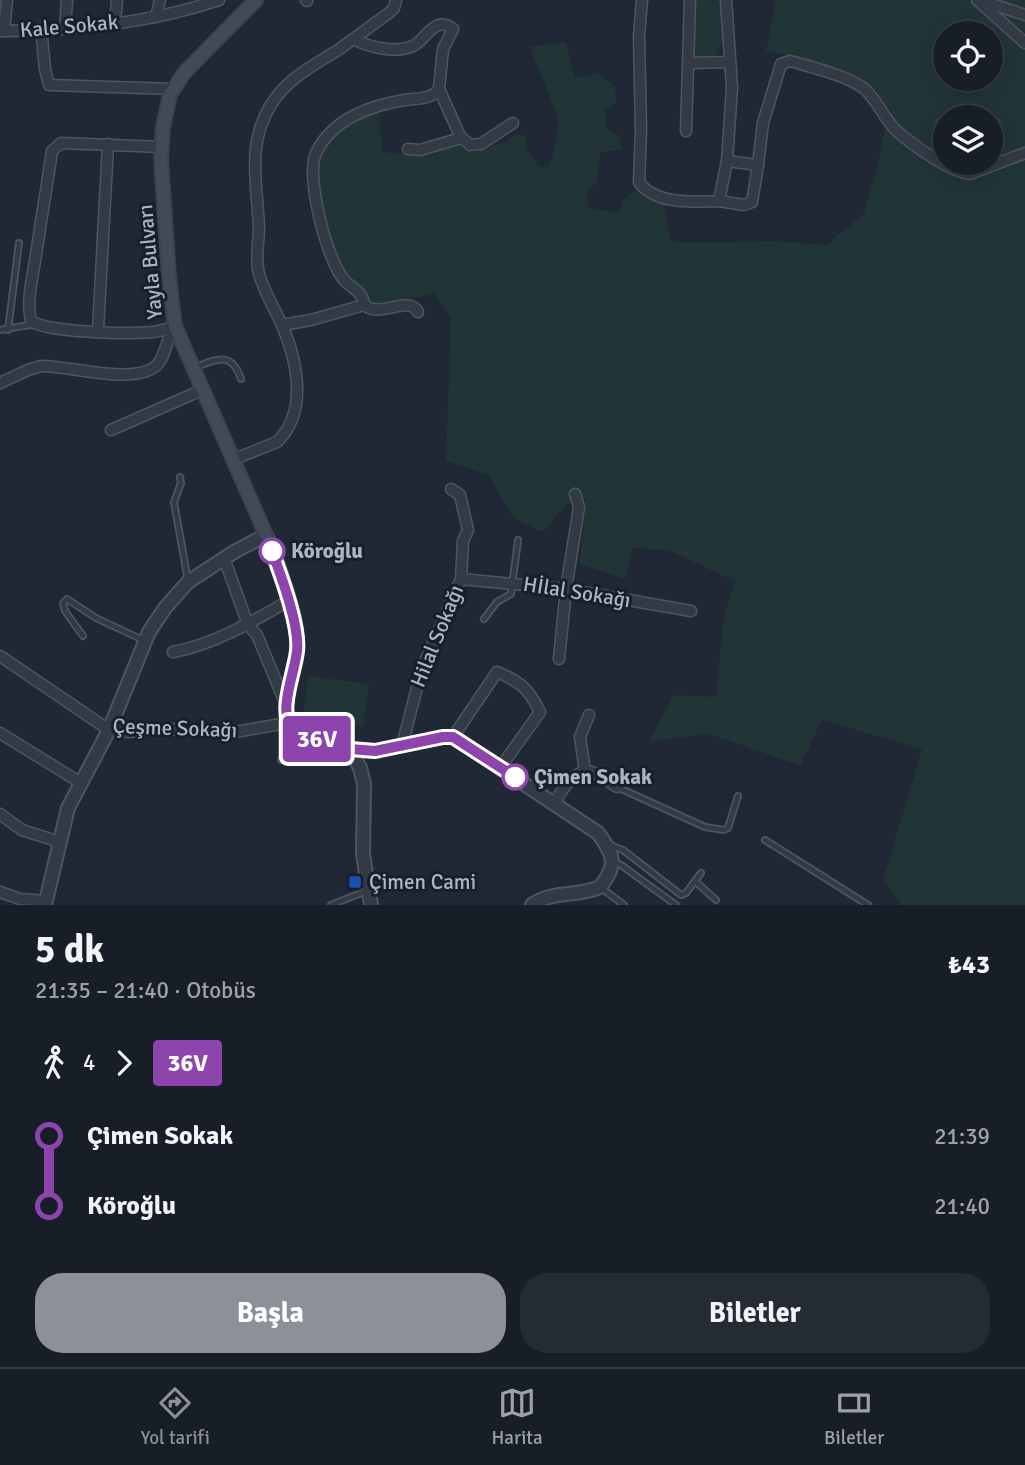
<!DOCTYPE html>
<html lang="tr">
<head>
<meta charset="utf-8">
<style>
  body { margin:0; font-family:Signika,sans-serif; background:#242b33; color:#f1f3f6; height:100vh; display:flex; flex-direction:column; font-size:26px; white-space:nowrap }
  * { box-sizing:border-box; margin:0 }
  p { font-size:23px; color:#9ea2a7 }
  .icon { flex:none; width:38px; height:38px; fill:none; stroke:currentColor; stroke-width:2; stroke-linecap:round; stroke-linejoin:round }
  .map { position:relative; height:905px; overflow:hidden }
  .sheet { display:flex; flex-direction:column; background:#171e27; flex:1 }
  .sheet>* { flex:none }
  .badge { padding:0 14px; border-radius:5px; font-size:24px; line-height:46px }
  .buttons { position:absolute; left:933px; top:21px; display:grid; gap:14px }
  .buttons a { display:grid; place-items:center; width:70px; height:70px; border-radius:50%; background:#171e27; box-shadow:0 4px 18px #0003,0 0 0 2px #363c44; font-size:35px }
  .map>.badge { position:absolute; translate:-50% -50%; box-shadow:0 0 0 4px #fff }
  .legs { display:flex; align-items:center; gap:10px; height:77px; padding:0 35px; font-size:23px }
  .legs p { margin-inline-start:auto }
  .head { display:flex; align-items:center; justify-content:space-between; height:119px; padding:0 35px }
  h1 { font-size:38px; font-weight:800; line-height:52px }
  .button { display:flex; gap:14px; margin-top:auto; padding:14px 35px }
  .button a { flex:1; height:80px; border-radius:28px; background:#8c9099; color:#fff; font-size:28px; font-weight:800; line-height:80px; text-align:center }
  .button a+a { background:#242b33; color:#f1f3f6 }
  ul { padding:0 35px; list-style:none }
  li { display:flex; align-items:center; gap:24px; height:70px; font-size:26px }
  li i { display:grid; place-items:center; width:10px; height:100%; margin:0 9px; background:currentColor }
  li i::after { content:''; width:18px; height:18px; margin:-9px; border:5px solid; border-radius:50%; background:#171e27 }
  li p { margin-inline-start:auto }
  li:first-child i { background:linear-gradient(#0000 50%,currentColor 0) }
  li:last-child i { background:linear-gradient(currentColor 50%,#0000 0) }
  .dock { display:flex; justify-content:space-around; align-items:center; height:98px; border-top:2px solid #363c44; background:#171e27; font-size:19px; color:#9ea2a7 }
  .dock a { display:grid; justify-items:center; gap:4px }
  .dock .on { color:#8c9099 }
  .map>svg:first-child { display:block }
</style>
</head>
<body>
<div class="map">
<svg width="1025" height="905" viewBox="0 0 1025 905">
  <rect width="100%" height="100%" fill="#1f2834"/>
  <g fill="#223536" fill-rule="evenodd">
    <polygon points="694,0 721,0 723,42 718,47 715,58 697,60 693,55"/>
    <path d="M 776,0 L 968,0 L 1025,48 L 1025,905 L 903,905 L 883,881 L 922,749 L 822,720 L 800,766 L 711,734 L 649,741 L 674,695 L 716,697 L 724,615 L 735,581 L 668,550 L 633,548 L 625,579 L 580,564 L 586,498 L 575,496 L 542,532 L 514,518 L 488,475 L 446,461 L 451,317 L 435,294 L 364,305 L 345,281 L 317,204 L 316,151 L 344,122 L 379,112 L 382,152 L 418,156 L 458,145 L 473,153 L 503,143 L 517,133 L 526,138 L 526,149 L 539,166 L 549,167 L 556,145 L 558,118 L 530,47 L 566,42 L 575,78 L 598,73 L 615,86 L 616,103 L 605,111 L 605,127 L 620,137 L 622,150 L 600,152 L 597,182 L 586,191 L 589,208 L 618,213 L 623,200 L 636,189 L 664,202 L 670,241 L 690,243 L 772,241 L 826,245 L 864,214 L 881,151 L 888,110 C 881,102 874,91 866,85 C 838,66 799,57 766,51 ZM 945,33 L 990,33 L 990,79 L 945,79 ZM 945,117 L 990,117 L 990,163 L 945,163 Z"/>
    <polygon points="983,0 1025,0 1025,33"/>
    <polygon points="308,676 369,684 363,727 303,719"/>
  </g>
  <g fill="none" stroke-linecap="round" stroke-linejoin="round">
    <defs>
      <g id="service">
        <polyline points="0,330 35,324"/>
        <polyline points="8,330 19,243"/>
        <path d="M 196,367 C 218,358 232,352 241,379"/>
        <polyline points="180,477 181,483 174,502 188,581"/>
        <polyline points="484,619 497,602 511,594 518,540"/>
        <polyline points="83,636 65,611 63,603 67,599 96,618 145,641"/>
        <polyline points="281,760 320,752 325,743"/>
        <polyline points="617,787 705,827 724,830 728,828 738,796"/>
        <polyline points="765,840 868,905"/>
        <polyline points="610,845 623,850 681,895 686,893 701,873"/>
        <polyline points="614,862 621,865 676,905"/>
        <polyline points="695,881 716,900"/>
        <polyline points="600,887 624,905"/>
        <polyline points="331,905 366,891"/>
      </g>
      <g id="minor">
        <polyline points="306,0 307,1"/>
        <path d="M 642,0 L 639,36 L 641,130 L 639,182 C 655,205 695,202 719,201 L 727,161 L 732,87 L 726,0"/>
        <polyline points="977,0 1025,43"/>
        <polyline points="980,0 1025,15"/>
        <polyline points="156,17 160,0"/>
        <polyline points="115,23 117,0"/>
        <polyline points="65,27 67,0"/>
        <polyline points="41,28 45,69 49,85 174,89"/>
        <path d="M 0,31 C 73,31 150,23 219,0"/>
        <polyline points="4,31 7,0"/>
        <polyline points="690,63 730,62"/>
        <polyline points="439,89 460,136 470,145 481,144 513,123"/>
        <polyline points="686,131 690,0"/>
        <path d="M 161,147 L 61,143 L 52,151 C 47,186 41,220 36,255 C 33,276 26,300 31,321 C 49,333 129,334 153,332 C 161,331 168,329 175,326"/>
        <polyline points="408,149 420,150 461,138"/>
        <path d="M 727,161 L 758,165 L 763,123 L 781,64 L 790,61 C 811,67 844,75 862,87 C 877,98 882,117 896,130 C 911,144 950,172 970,174 L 1025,153"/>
        <polyline points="719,201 744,205 752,202 758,165"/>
        <path d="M 364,305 C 382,319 408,294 418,312"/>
        <path d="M 282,325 L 311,320 L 364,305 C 363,292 353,289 345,281 C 327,262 305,176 316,153 C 332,119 371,105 405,100 C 417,98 431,100 439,89 L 443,49 L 453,29 C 435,14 426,40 413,46 C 395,54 369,47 353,39"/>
        <polyline points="98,331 108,144"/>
        <path d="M 0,383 L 28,370 L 41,366 C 71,366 133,385 156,366 C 166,357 166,338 175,326"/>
        <polyline points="111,430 202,390"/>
        <path d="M 232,460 L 277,442 C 309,411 297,359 281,323 C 273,306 264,291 259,274 C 255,258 259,242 259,227 C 257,182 246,144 272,103 C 289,77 313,66 338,50 C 355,38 372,25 389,13 L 394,8 L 396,0"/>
        <polyline points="224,558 248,625 257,635 286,705"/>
        <polyline points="461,579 566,589 691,611"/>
        <path d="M 173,652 C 215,644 252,622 288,601"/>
        <polyline points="0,656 109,730 129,732 168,729 235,732 287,723"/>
        <polyline points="559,659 566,589 577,520 579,507 575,494"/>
        <polyline points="0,733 81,783"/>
        <path d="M 453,737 L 497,672 C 521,682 529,689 540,712 L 500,768"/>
        <polyline points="402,746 422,668 461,579 463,541 468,530 460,495 451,489"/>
        <polyline points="585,771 580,737 589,715"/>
        <path d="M 554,803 C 561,792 575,767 592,772 C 600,775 609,782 617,787"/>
        <polyline points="0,814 22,830 60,842"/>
        <polyline points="0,892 20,899 46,901"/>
      </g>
      <g id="tertiary">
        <polyline points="350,749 360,768 364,784 363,854 371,905"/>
        <path d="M 45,905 L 68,808 L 109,730 L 149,632 L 165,608 L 188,582 L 234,552 L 266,535 C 278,562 300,624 297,651 C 294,676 278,709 292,731 L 350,749 L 375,751 L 443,737 L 453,737 L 598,833 C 614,855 618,865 600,887 C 578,897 552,890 532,905"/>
      </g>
      <polyline id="secondary" points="256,0 184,73 170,95 163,127 161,158 169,278 175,326 266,535"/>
    </defs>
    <use href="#service" stroke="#4d5560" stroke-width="8"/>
    <use href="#minor" stroke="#4d5560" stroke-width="13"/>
    <use href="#tertiary" stroke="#4d5560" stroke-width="16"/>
    <use href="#secondary" stroke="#3c434e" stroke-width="16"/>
    <use href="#service" stroke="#333a45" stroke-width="4.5"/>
    <use href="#minor" stroke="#333a45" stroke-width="10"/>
    <use href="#tertiary" stroke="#333a45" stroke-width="12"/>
    <use href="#secondary" stroke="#414a58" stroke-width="12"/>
  </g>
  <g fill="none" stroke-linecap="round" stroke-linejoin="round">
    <defs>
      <path id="line-1" d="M 272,551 C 281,576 300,626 297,651 C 294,676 278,709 292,731 L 350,749 L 375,751 L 443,737 L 453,737 L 515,777"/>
    </defs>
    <use href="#line-1" stroke="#fff" stroke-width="16"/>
    <use href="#line-1" stroke="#8e44ad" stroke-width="10"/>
  </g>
  <g fill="#fff" stroke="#8e44ad" stroke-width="3.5">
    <circle cx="272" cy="551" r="12"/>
    <circle cx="515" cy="777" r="12"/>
  </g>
  <rect fill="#1a4fb4" stroke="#181f29" stroke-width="2.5" x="348" y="875" width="14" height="14" rx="3.5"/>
  <g text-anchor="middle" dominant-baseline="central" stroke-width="6" stroke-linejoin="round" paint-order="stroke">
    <g font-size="21" fill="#acb5c2" stroke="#181f29">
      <text transform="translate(69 26) rotate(-5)">Kale Sokak</text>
      <text transform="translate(150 262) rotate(-95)">Yayla Bulvarı</text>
      <text transform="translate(577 592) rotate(9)">Hİlal Sokağı</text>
      <text transform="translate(437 636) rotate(-68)">Hilal Sokağı</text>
      <text transform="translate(175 728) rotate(2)">Çeşme Sokağı</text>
    </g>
    <g font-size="21" font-weight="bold" fill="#acb5c2" stroke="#181f29" text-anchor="start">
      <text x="291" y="551">Köroğlu</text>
      <text x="534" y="777">Çimen Sokak</text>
    </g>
    <g font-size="21" fill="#acb5c2" stroke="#181f29" text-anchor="start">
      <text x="369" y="882">Çimen Cami</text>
    </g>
  </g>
</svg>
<div class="buttons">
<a><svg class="icon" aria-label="locate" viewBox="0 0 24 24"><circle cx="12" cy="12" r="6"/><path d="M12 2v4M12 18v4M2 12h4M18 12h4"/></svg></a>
<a><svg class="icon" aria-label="layers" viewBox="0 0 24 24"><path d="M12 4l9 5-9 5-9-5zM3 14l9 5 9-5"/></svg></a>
</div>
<b class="badge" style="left:317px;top:739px;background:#8e44ad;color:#fff">36V</b>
</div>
<section class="sheet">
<div class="head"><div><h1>5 dk</h1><p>21:35 – 21:40 · Otobüs</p></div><b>₺43</b></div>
<div class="legs"><svg class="icon" aria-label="walk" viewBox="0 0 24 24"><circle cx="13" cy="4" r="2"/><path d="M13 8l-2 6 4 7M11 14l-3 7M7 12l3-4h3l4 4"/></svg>4<svg class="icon" aria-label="forward" viewBox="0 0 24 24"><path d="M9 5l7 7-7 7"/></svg><b class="badge" style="background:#8e44ad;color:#fff">36V</b></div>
<ul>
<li><i style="color:#8e44ad"></i><b>Çimen Sokak</b><p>21:39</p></li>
<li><i style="color:#8e44ad"></i><b>Köroğlu</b><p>21:40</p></li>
</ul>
<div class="button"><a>Başla</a><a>Biletler</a></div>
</section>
<nav class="dock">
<a class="on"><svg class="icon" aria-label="directions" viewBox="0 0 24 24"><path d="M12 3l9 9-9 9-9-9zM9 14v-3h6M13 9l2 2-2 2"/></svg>Yol tarifi</a>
<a><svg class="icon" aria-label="map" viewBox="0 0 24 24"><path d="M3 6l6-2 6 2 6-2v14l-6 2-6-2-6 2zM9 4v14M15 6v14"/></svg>Harita</a>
<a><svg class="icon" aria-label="tickets" viewBox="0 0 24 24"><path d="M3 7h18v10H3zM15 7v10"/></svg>Biletler</a>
</nav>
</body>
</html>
